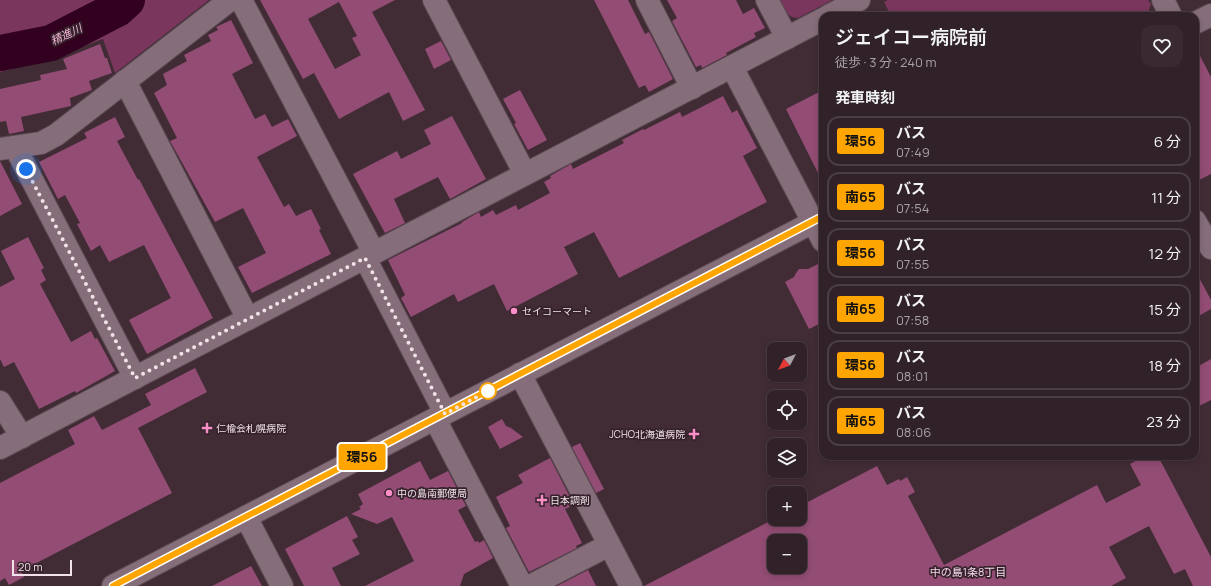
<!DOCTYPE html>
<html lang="ja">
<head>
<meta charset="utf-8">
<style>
  body { margin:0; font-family:Manrope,"Noto Sans JP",sans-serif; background:#392930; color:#f1f3f6; height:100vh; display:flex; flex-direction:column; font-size:15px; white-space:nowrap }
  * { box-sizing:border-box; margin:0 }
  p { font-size:13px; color:#a8a3a8 }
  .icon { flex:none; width:22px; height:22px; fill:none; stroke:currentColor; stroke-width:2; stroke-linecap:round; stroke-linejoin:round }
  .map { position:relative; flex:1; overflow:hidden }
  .panel { position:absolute; left:819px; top:12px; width:380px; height:448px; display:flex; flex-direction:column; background:#312128; border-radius:12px; box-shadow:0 2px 6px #0003,0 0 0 1px #4c3e45 }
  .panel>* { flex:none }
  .badge { padding:0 8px; border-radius:3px; font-size:14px; line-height:26px }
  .needle { width:26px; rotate:229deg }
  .tools { position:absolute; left:767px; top:342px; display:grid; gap:8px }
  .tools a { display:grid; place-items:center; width:40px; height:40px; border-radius:8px; background:#312128; box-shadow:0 2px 6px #0003,0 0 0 1px #4c3e45; font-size:20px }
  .scale { position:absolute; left:12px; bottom:10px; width:60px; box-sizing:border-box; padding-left:4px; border:2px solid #f0e2e8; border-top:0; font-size:11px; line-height:14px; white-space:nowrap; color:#f0e2e8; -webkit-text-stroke:3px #36222c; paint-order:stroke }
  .you { position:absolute; width:20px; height:20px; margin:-10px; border:3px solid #fff; border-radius:50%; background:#1a73e8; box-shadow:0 0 0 6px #1a73e833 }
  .map>.badge { position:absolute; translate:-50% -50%; box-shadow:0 0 0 2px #fff }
  h2 { padding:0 16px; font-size:15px; line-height:36px }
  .round { display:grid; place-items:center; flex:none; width:42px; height:42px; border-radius:12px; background:#392930 }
  .head { display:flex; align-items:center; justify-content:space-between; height:68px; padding:0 16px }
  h1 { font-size:19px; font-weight:600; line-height:30px }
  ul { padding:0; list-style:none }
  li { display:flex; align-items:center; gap:12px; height:50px; margin:0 8px 6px; padding:0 8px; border:2px solid #4c3e45; border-radius:12px }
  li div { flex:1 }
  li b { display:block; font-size:15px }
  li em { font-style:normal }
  li .badge { min-width:44px; font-weight:700; text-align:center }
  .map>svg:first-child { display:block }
</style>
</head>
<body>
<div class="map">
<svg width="1211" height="586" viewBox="0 0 1211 586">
  <rect width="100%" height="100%" fill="#412c36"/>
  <g fill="#7a365c">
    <polygon points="0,0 209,0 115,73 103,39 43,61 0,72"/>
    <path d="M 780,0 L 832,0 L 798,18 C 787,18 784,9 780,0 Z"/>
    <polygon points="888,0 1148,0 1151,4 1148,13 1142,16 891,16 884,2"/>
  </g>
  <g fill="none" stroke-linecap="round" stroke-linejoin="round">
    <polyline stroke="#320120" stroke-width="36" points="0,53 51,43 117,9 127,0"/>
  </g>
  <g fill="#934c73" fill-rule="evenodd">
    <path d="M 260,0 L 395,0 L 372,12 L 425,110 L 403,121 L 389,92 L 339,119 L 314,73 L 303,79 ZM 339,2 L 357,36 L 352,38 L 361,55 L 335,69 L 308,19 Z"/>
    <polygon points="594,0 628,0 645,34 649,32 673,79 649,92 645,85 639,88"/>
    <polygon points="667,0 736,0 743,14 754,8 765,28 754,33 756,37 726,53 727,55 702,68 701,65 696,67 672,21 677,18"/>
    <polygon points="231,20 253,63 232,74 255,119 265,114 272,127 288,119 297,136 257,157 284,207 289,204 296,216 311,209 321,229 319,230 331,254 252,293 238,267 266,253 243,208 215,222 170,141 177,138 154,93 167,85 163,74 187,61 184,55 211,41 208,35 218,30 216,27"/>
    <polygon points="441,41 451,60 434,69 425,49"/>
    <polygon points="100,44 105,58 107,58 112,73 89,81 92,90 70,98 71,106 21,117 24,131 9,134 6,121 0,122 0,89 41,80 40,75 67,69 63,59"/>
    <polygon points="1195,46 1211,77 1211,174 1195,182"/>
    <polygon points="520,90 547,140 528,150 514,124 516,123 503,99"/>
    <polygon points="823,90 823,183 786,109"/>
    <polygon points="723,96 732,113 737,110 757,148 743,156 767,202 619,278 594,232 564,247 578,274 507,311 494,284 458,302 454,294 411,317 401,298 405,295 388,260 462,223 462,222 479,212 481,217 493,210 496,215 516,205 518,210 550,193 544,182 551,178 550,176 571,164 573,169 624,143 622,140 643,129 644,130 680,112 682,117"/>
    <polygon points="452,116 486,179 450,199 438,177 394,199 405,223 385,233 353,174 397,151 401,159 431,144 424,130"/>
    <polygon points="115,117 125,137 117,141 138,180 139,179 213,318 147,354 129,320 171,298 144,245 109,262 100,245 91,251 77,224 80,223 65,195 58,199 39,162 87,138 84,133"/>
    <polygon points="0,161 22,204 0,216"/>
    <polygon points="28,237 44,268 41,270 46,280 40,284 71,342 91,331 95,339 97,338 115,371 76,393 75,391 39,409 14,362 4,367 0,359 0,287 15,279 1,251"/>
    <polygon points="818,264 823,275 823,322 809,329 785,282 794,277 796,273 799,269 808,269"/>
    <polygon points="1195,270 1211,300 1211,309 1195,318"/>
    <polygon points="1211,359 1211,400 1199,406 1195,398 1195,368"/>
    <polygon points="195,368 207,392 138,428 172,493 21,571 24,577 9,585 5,578 0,581 0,483 75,444 68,430 94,416 102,430 151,405 145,394"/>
    <polygon points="502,419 506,426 511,428 523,437 500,449 488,427"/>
    <polygon points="580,443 604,489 596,493 572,447"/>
    <path d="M 1145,456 L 1158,456 L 1211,557 L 1211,586 L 1193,586 L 1185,569 L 1174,574 L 1149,526 L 1109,547 L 1126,578 L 1111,586 L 644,586 L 774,519 L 800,519 L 800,506 L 877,466 L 887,485 L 899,479 L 900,481 L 907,477 L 915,492 L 908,496 L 944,565 L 1097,485 L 1106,503 L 1141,485 L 1130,464 ZM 774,541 L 800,541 L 800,567 L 774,567 Z"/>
    <polygon points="550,458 574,505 565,509 582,543 576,546 577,548 529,572 506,528 510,526 496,497 523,483 518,475"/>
    <polygon points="420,461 430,480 448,471 466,506 458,510 475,542 478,541 479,543 484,540 493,558 464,574 460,586 365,586 414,561 392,517 377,524 351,514 361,509 359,507 363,504 358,494"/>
    <polygon points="347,516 358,537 352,540 360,554 332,568 341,586 304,586 285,549"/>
    <polygon points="251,566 262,586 212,586"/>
    <polygon points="588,570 596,586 557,586"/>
  </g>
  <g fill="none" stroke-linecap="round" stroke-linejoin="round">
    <defs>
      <g id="minor">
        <polyline points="241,0 374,253"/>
        <polyline points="434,0 525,174"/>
        <polyline points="647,0 692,88"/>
        <polyline points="767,0 787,38"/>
        <polyline points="1163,0 1171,16"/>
        <polyline points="828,16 859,0"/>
        <polyline points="732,67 823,241"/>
        <polyline points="125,81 248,319"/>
        <polyline points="15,147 135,378"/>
        <polyline points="0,149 41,143 56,135 230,0"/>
        <polyline points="1195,221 1211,248"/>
        <polyline points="365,258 445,413"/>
        <polyline points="520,374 631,586"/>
        <polyline points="0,402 22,437"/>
        <polyline points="435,419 522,586"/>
        <polyline points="0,448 823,19"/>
        <polyline points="246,517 282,586"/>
        <polyline points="530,586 609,545"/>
      </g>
      <g id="tertiary">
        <polyline points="1195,23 1211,15"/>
        <polyline points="113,586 823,217"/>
      </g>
    </defs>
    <use href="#minor" stroke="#5b4a53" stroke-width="24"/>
    <use href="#tertiary" stroke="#5b4a53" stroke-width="24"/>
    <use href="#minor" stroke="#856d79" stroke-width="22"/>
    <use href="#tertiary" stroke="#856d79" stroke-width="22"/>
  </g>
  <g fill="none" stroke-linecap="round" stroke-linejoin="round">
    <defs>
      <polyline id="line" points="113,586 823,216"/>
    </defs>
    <use href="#line" stroke="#fff" stroke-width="9"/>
    <use href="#line" stroke="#ffa500" stroke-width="6"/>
    <polyline stroke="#f0e2e8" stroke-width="4" stroke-dasharray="0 7.2" points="26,169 135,378 365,258 445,414 488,391"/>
  </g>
  <g fill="#fa8fc8" stroke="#36222c" stroke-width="1.5">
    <circle cx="514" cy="311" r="4"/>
    <path d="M205 422h4v4h4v4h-4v4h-4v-4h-4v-4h4z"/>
    <path d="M692 428h4v4h4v4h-4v4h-4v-4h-4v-4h4z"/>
    <circle cx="389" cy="493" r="4"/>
    <path d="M540 494h4v4h4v4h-4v4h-4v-4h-4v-4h4z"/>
  </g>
  <circle fill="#fff" stroke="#ffa500" stroke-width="2" cx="488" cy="391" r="8"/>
  <g text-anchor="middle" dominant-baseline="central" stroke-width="3.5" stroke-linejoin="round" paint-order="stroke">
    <g font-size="10" fill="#f0e2e8" stroke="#36222c" text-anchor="start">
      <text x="522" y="311">セイコーマート</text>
      <text x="216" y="428">仁楡会札幌病院</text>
      <text x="685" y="434" text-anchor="end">JCHO北海道病院</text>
      <text x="397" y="493">中の島南郵便局</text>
      <text x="550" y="500">日本調剤</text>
    </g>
    <g font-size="11" font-style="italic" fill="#f3b5d4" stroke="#36222c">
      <text transform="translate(66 34) rotate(-26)">精進川</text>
    </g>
    <g font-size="11" fill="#f5d6e5" stroke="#36222c">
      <text x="968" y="571">中の島1条8丁目</text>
    </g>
  </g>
</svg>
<div class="tools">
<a><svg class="needle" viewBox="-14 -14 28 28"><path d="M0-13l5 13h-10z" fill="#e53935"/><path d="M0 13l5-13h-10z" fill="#a8a3a8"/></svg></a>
<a><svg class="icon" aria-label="locate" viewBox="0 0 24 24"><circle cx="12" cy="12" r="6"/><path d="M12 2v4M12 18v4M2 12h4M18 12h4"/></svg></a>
<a><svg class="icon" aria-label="layers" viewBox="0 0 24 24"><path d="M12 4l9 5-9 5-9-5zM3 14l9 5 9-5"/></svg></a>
<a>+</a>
<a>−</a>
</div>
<div class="scale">20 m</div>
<div class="you" style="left:26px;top:169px"></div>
<b class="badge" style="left:362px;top:457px;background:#ffa500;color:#111">環56</b>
<section class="panel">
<div class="head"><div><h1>ジェイコー病院前</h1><p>徒歩 · 3 分 · 240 m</p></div><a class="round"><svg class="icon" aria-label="heart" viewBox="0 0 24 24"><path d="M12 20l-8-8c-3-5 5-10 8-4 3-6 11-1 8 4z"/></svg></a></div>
<h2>発車時刻</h2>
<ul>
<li><span class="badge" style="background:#ffa500;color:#111">環56</span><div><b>バス</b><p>07:49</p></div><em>6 分</em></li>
<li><span class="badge" style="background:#ffa500;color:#111">南65</span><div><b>バス</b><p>07:54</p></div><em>11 分</em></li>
<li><span class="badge" style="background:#ffa500;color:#111">環56</span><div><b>バス</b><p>07:55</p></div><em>12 分</em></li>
<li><span class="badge" style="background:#ffa500;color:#111">南65</span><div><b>バス</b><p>07:58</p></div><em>15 分</em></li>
<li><span class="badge" style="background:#ffa500;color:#111">環56</span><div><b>バス</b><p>08:01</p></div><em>18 分</em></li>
<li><span class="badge" style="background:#ffa500;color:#111">南65</span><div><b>バス</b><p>08:06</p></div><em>23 分</em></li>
</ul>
</section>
</div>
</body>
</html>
